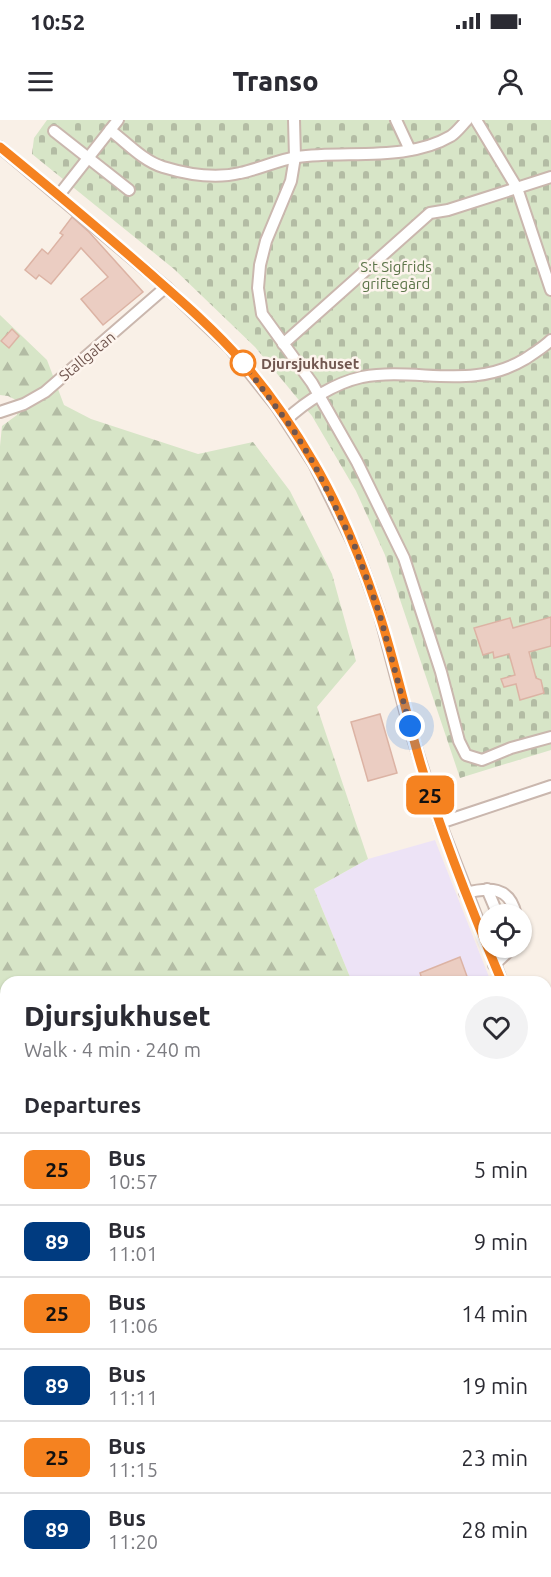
<!DOCTYPE html>
<html lang="en">
<head>
<meta charset="utf-8">
<style>
  body { margin:0; font-family:Ubuntu,sans-serif; background:#f2f2f3; color:#2b2b33; height:100vh; display:flex; flex-direction:column; font-size:22px; white-space:nowrap }
  * { box-sizing:border-box; margin:0 }
  p { font-size:20px; color:#7c7c81 }
  .icon { flex:none; width:33px; height:33px; fill:none; stroke:currentColor; stroke-width:2; stroke-linecap:round; stroke-linejoin:round }
  .map { position:relative; flex:1; overflow:hidden }
  .drawer { position:absolute; left:0px; top:856px; width:552px; height:602px; display:flex; flex-direction:column; background:#fff; border-radius:18px 18px 0 0; box-shadow:0 2px 4px #0004 }
  .drawer>* { flex:none }
  .badge { padding:0 12px; border-radius:9px; font-size:21px; line-height:39px }
  .controls { position:absolute; left:478px; top:784px; display:grid; gap:12px }
  .controls a { display:grid; place-items:center; width:54px; height:54px; border-radius:50%; background:#fff; box-shadow:0 2px 4px #0004; font-size:30px }
  .you { position:absolute; width:30px; height:30px; margin:-15px; border:4px solid #fff; border-radius:50%; background:#1a73e8; box-shadow:0 0 0 9px #1a73e833 }
  .map>.badge { position:absolute; translate:-50% -50%; box-shadow:0 0 0 3px #fff }
  h2 { padding:0 24px; font-size:22px; line-height:54px }
  .round { display:grid; place-items:center; flex:none; width:63px; height:63px; border-radius:32px; background:#f2f2f3 }
  .overview { display:flex; align-items:center; justify-content:space-between; height:102px; padding:0 24px }
  h1 { font-size:28px; font-weight:800; line-height:45px }
  ul { padding:0; list-style:none }
  li { display:flex; align-items:center; gap:18px; height:72px; padding:0 24px; border-top:2px solid #e1e1e2 }
  li div { flex:1 }
  li b { display:block; font-size:22px }
  li em { font-style:normal }
  li .badge { min-width:66px; font-weight:700; text-align:center }
  .status { display:flex; justify-content:space-between; align-items:center; height:42px; padding:0 30px; background:#fff; direction:ltr }
  .status svg { height:16px; fill:currentColor }
  header { display:flex; justify-content:space-between; align-items:center; height:78px; padding:0 24px; background:#fff; font-size:27px; font-weight:800 }
  .map>svg:first-child { display:block }
</style>
</head>
<body>
<div class="status"><b>10:52</b><svg viewBox="0 0 49 12"><path d="M0 12V9h3v3zM5 12V6h3v6zM10 12V3h3v9zM15 12V0h3v12zM26 1h20v11H26zM47 4h2v5h-2z"/></svg></div>
<header><svg class="icon" aria-label="menu" viewBox="0 0 24 24"><path d="M4 6h16M4 12h16M4 18h16"/></svg>Transo<svg class="icon" aria-label="person" viewBox="0 0 24 24"><circle cx="12" cy="8" r="4"/><path d="M4 21q1-7 8-7t8 7"/></svg></header>
<div class="map">
<svg width="551" height="1457" viewBox="0 0 551 1457">
  <defs>
    <pattern id="industrial-grid" width="8" height="8" patternUnits="userSpaceOnUse" patternTransform="scale(1.5)"><rect width="8" height="8" fill="#eae4e0"/><path d="M0 4h8M4 0v8" fill="none" stroke="#c2bcb8"/></pattern>
    <pattern id="forest-firs" width="22" height="20" patternUnits="userSpaceOnUse" patternTransform="scale(1.5)"><rect width="22" height="20" fill="#d7e5c7"/><path d="M5 1l3.5 6h-7zM16 11l3.5 6h-7z" fill="#b3bca4"/></pattern>
    <pattern id="cemetery-stones" width="16" height="16" patternUnits="userSpaceOnUse" patternTransform="scale(1.5)"><rect width="16" height="16" fill="#d7e5c7"/><path d="M2 7V4a2 2 0 0 1 4 0v3zM10 15v-3a2 2 0 0 1 4 0v3z" fill="#b3bca4"/></pattern>
  </defs>
  <rect width="100%" height="100%" fill="#f9f0e7"/>
  <polygon fill="url(#industrial-grid)" points="546,1295 551,1316 551,1394 549,1406 546,1407"/>
  <g fill="#ede3f6">
    <polygon points="435,720 491,862 352,862 314,769 368,739"/>
    <polygon points="546,1002 551,1015 551,1072 546,1075"/>
  </g>
  <g fill="url(#forest-firs)">
    <polygon points="0,195 47,240 64,285 91,299 198,334 253,322 290,371 332,454 356,541 317,587 368,739 314,769 352,862 6,862 6,1452 546,1452 546,1407 549,1406 551,1394 551,1457 0,1457 0,326 2,306 17,295 16,280 8,276 0,275"/>
    <polygon points="546,1130 551,1138 551,1316 546,1295"/>
  </g>
  <polygon fill="url(#cemetery-stones)" points="47,0 551,0 551,630 460,658 385,435 356,371 312,296 255,227 174,149 32,34 34,18"/>
  <g fill="#ebcdc2" stroke="#dcb3a4" stroke-width="1.5">
    <polygon points="72,97 89,112 143,172 103,205 81,179 108,157 81,128 51,164 39,155 36,159 25,150 42,129 48,134 63,115 60,113"/>
    <polygon points="12,209 19,216 9,228 1,221"/>
    <polygon points="551,497 551,526 529,532 536,558 541,560 544,573 520,580 516,564 504,567 501,559 515,555 509,534 494,538 493,532 483,535 474,508 510,498 513,508"/>
    <polygon points="380,594 397,653 368,661 351,602"/>
    <polygon points="460,837 469,862 423,862 420,853"/>
  </g>
  <g fill="none" stroke-linecap="round" stroke-linejoin="round">
    <defs>
      <g id="minor">
        <polyline points="294,0 295,37 291,61 266,121 260,145 258,168 262,194 312,263 357,342 404,438 441,552 459,621 466,635 482,640 511,628 551,617"/>
        <polyline points="396,0 410,30"/>
        <polyline points="476,0 517,68 551,170"/>
        <path d="M 110,10 C 126,22 143,41 163,47 C 186,54 216,59 240,53 C 259,49 278,40 297,37 C 346,30 407,42 451,16 C 457,12 462,5 467,0"/>
        <polyline points="54,11 129,70"/>
        <polyline points="0,27 166,167 230,228 277,287 314,344 355,427 363,448 379,492 409,606 440,703 502,862"/>
        <polyline points="59,75 118,0"/>
        <polyline points="283,224 430,93 448,90 551,57"/>
        <polyline points="0,292 24,284 45,272 166,167"/>
        <path d="M 286,300 C 306,281 335,263 362,257 C 418,247 472,271 525,239 C 534,233 544,227 551,220"/>
        <polyline points="440,703 551,666"/>
        <polyline points="487,769 498,795"/>
        <path d="M 465,773 C 489,767 510,766 516,795"/>
        <polyline points="494,845 512,828"/>
        <polyline points="546,971 551,983"/>
        <polyline points="546,1084 551,1081"/>
      </g>
    </defs>
    <use href="#minor" stroke="#cab7ae" stroke-width="14"/>
    <use href="#minor" stroke="#fff" stroke-width="10"/>
  </g>
  <g fill="none" stroke-linecap="round" stroke-linejoin="round">
    <defs>
      <path id="line" d="M 0,27 C 49,67 98,108 146,150 C 179,179 212,207 241,240 C 268,271 293,307 314,343 C 341,389 361,439 378,490 C 395,541 406,594 421,645 C 443,719 472,791 502,862"/>
    </defs>
    <use href="#line" stroke="#fff" stroke-width="14"/>
    <use href="#line" stroke="#f58220" stroke-width="9"/>
    <polyline stroke="#70564f" stroke-width="6" stroke-dasharray="0 10.8" points="243,243 294,311 314,344 355,427 379,492 410,606"/>
  </g>
  <circle fill="#fff" stroke="#f58220" stroke-width="3" cx="243" cy="243" r="12"/>
  <g text-anchor="middle" dominant-baseline="central" stroke-width="5" stroke-linejoin="round" paint-order="stroke">
    <g font-size="15" fill="#5b7448" stroke="#fdf4ed">
      <text x="396" y="146">S:t Sigfrids<tspan x="396" dy="17">griftegård</tspan></text>
    </g>
    <g font-size="15" fill="#70564f" stroke="#fdf4ed">
      <text transform="translate(87 236) rotate(-40)">Stallgatan</text>
    </g>
    <g font-size="15" font-weight="bold" fill="#70564f" stroke="#fdf4ed" text-anchor="start">
      <text x="261" y="243">Djursjukhuset</text>
    </g>
  </g>
</svg>
<div class="controls">
<a><svg class="icon" aria-label="locate" viewBox="0 0 24 24"><circle cx="12" cy="12" r="6"/><path d="M12 2v4M12 18v4M2 12h4M18 12h4"/></svg></a>
</div>
<div class="you" style="left:410px;top:606px"></div>
<b class="badge" style="left:430px;top:675px;background:#f58220;color:#111">25</b>
<section class="drawer">
<div class="overview"><div><h1>Djursjukhuset</h1><p>Walk · 4 min · 240 m</p></div><a class="round"><svg class="icon" aria-label="heart" viewBox="0 0 24 24"><path d="M12 20l-8-8c-3-5 5-10 8-4 3-6 11-1 8 4z"/></svg></a></div>
<h2>Departures</h2>
<ul>
<li><span class="badge" style="background:#f58220;color:#111">25</span><div><b>Bus</b><p>10:57</p></div><em>5 min</em></li>
<li><span class="badge" style="background:#003b80;color:#fff">89</span><div><b>Bus</b><p>11:01</p></div><em>9 min</em></li>
<li><span class="badge" style="background:#f58220;color:#111">25</span><div><b>Bus</b><p>11:06</p></div><em>14 min</em></li>
<li><span class="badge" style="background:#003b80;color:#fff">89</span><div><b>Bus</b><p>11:11</p></div><em>19 min</em></li>
<li><span class="badge" style="background:#f58220;color:#111">25</span><div><b>Bus</b><p>11:15</p></div><em>23 min</em></li>
<li><span class="badge" style="background:#003b80;color:#fff">89</span><div><b>Bus</b><p>11:20</p></div><em>28 min</em></li>
</ul>
</section>
</div>
</body>
</html>
